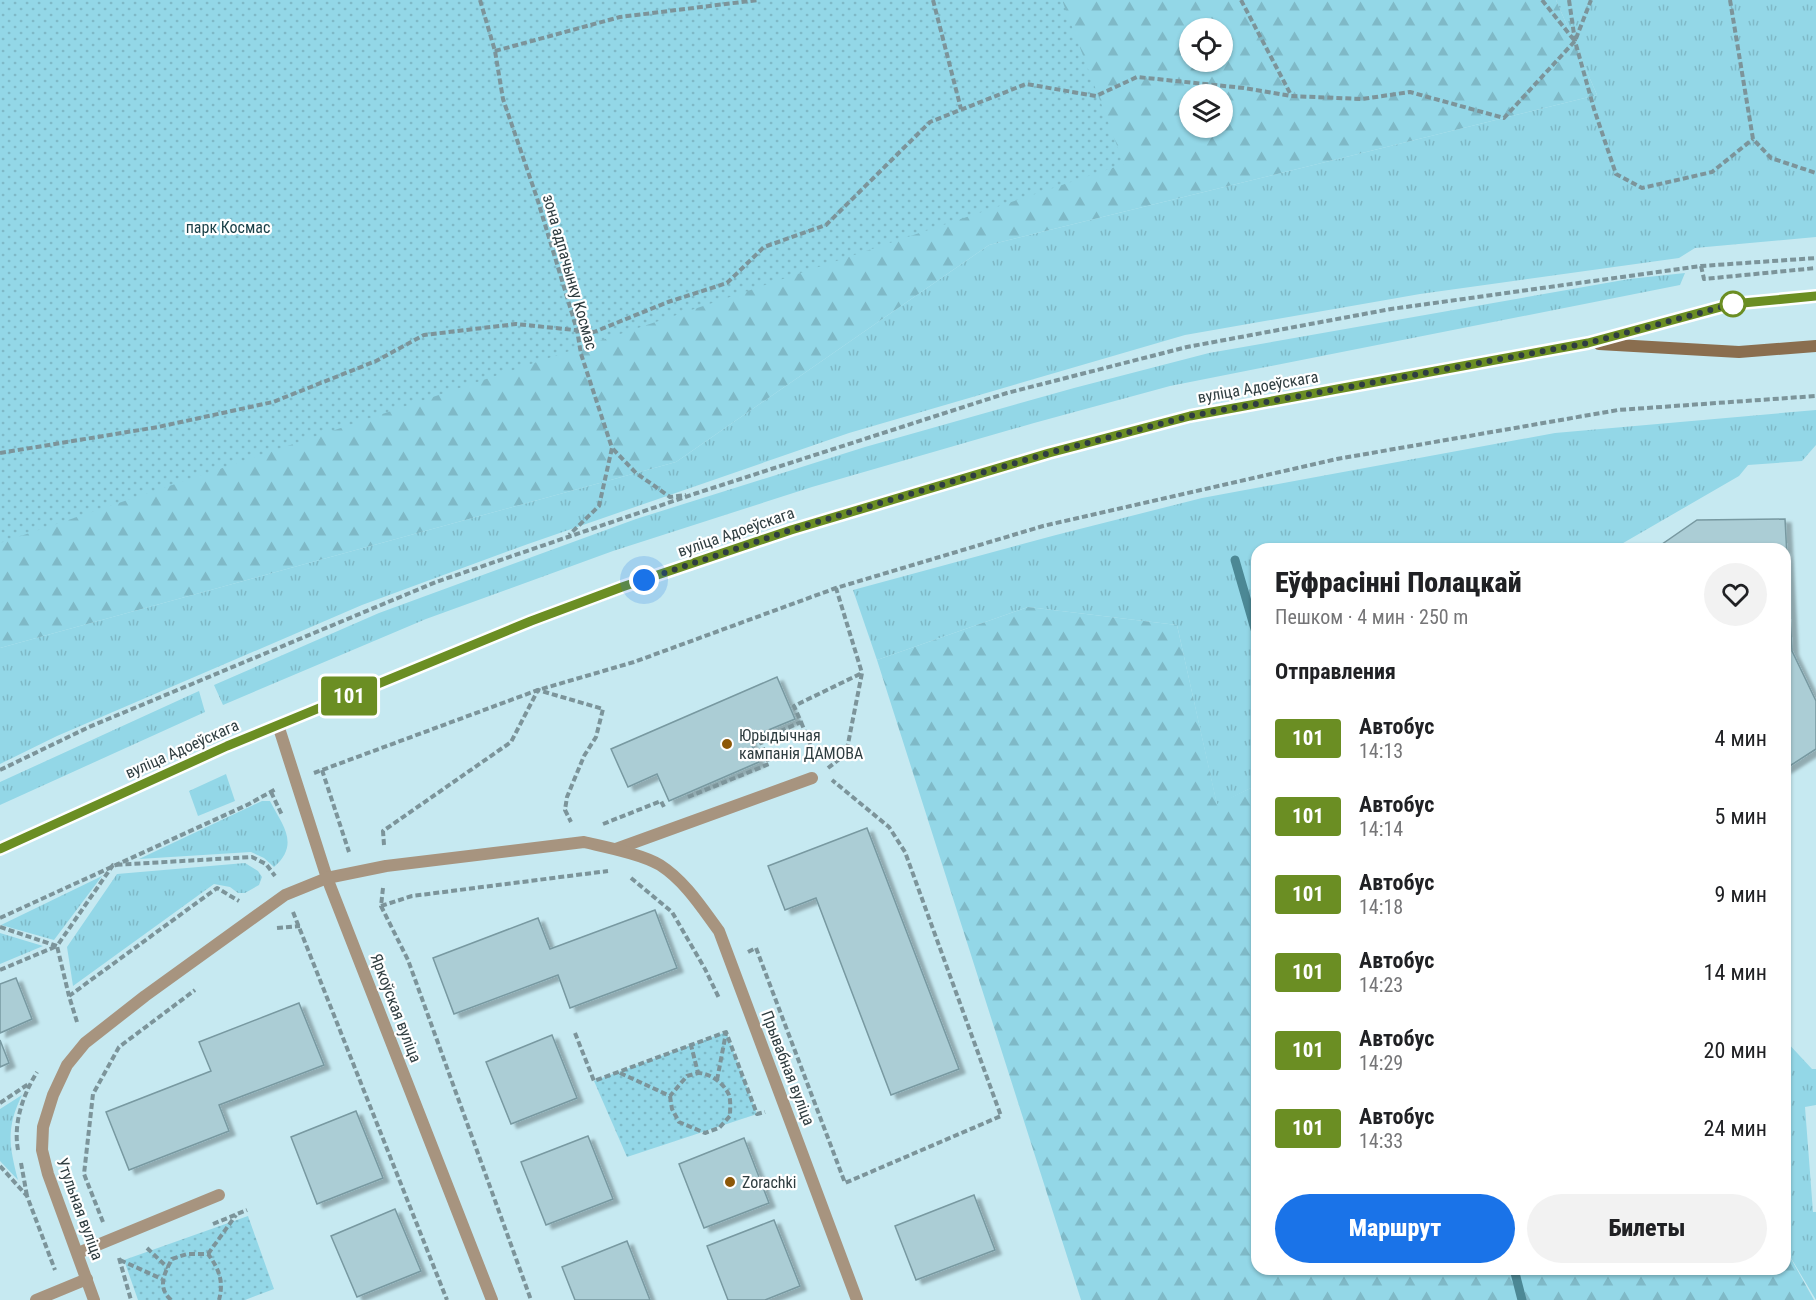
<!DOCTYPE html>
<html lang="ru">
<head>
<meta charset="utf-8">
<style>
  body { margin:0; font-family:"Roboto Condensed",sans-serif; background:#f2f2f2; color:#202124; height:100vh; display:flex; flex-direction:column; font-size:22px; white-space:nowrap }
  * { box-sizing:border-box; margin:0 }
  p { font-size:20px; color:#757577 }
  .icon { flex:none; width:33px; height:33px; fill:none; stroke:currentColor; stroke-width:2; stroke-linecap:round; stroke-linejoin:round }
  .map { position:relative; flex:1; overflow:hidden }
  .panel { position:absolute; left:1251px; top:543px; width:540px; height:732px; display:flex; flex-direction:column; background:#fff; border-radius:18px; box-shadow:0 2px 4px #0004 }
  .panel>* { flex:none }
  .badge { padding:0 12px; border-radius:4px; font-size:21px; line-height:39px }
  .buttons { position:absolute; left:1179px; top:18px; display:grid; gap:12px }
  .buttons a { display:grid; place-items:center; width:54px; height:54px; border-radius:50%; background:#fff; box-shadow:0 2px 4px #0004; font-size:30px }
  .you { position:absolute; width:30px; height:30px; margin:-15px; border:4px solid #fff; border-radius:50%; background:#1a73e8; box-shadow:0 0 0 9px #1a73e833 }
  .map>.badge { position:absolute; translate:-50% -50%; box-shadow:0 0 0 3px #fff }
  h2 { padding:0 24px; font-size:22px; line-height:54px }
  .round { display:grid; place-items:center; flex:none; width:63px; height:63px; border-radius:32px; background:#f2f2f2 }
  .headline { display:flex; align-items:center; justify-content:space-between; height:102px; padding:0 24px }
  h1 { font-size:28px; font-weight:800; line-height:45px }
  .button { display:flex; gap:12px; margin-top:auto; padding:12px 24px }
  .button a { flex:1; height:69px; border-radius:36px; background:#1a73e8; color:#fff; font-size:24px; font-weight:800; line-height:69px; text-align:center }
  .button a+a { background:#f2f2f2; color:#202124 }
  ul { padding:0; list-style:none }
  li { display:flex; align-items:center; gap:18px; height:78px; padding:0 24px }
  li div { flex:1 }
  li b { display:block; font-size:22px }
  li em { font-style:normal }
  li .badge { min-width:66px; font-weight:700; text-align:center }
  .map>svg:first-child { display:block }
</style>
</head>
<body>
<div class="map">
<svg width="1816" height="1300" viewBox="0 0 1816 1300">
  <defs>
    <pattern id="grass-tufts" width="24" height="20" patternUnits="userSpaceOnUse" patternTransform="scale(1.5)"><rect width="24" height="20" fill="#93d7e7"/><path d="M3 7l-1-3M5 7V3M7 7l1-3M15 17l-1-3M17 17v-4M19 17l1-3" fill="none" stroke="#7fb9c7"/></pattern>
    <pattern id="forest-firs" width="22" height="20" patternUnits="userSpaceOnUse" patternTransform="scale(1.5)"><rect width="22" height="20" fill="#93d7e7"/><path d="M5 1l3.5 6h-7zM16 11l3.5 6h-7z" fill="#7fb9c7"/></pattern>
    <pattern id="park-dots" width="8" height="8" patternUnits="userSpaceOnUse" patternTransform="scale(1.5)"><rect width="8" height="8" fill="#93d7e7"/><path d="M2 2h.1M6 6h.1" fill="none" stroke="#7fb9c7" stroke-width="1.8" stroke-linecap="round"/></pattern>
    <filter id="shadow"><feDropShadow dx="6" dy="4" stdDeviation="1.5" flood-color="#0004"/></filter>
  </defs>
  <rect width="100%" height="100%" fill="#c6e9f1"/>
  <g fill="url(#grass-tufts)">
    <polygon points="1556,0 1816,0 1816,237 1695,248 1679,258 1420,294 1185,335 849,433 528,544 362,605 57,736 0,764 0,648 676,462 989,245 1597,95"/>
    <polygon points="1685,273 1680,285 1170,386 1034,423 812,487 613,551 426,619 223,705 214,685 379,613 636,519 865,447 1074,388 1209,353 1629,279"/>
    <polygon points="1816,410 1816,445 1802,461 1748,465 1739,476 1618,546 1618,549 1257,549 1257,785 1217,805 1177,625 1028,607 877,660 853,590 1056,535 1202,498 1555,433"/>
    <polygon points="199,691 205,712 0,805 0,782"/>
    <polygon points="226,774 235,801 198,816 189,791"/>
    <path d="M 262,801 L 270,801 C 283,826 300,844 274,867 L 264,858 L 251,852 L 139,859 Z"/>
    <polygon points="245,863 258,871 262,877 259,885 245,893 238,893 230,887 214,884 73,986 67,947 117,874"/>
    <polygon points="102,876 54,940 1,925"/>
    <polygon points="0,933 43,946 0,964"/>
    <polygon points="1785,1040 1812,1069 1816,1069 1816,1105 1805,1107 1813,1212 1816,1212 1816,1300 1785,1248"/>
    <path d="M 22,1095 C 6,1128 9,1145 18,1180 L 0,1161 L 0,1109 Z"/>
  </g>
  <g fill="url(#forest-firs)" fill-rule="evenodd">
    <path d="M 0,0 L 1556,0 L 1597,95 L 989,245 L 676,462 L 0,648 ZM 1190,28 L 1222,28 L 1222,62 L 1190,62 ZM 1190,94 L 1222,94 L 1222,128 L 1190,128 Z"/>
    <polygon points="1028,607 1177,625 1217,804 1257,785 1257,1269 1785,1269 1785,1248 1814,1300 1081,1300 877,660"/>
  </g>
  <g fill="url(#park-dots)">
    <polygon points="0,0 1062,0 1124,164 0,543"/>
    <polygon points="726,1032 757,1114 627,1157 594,1081"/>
    <polygon points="248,1216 274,1289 245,1300 138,1300 124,1260"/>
  </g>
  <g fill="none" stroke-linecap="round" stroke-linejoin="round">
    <g stroke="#4c8895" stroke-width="9">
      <polyline points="1235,560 1257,636"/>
      <polyline points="1514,1269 1522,1300"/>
    </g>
  </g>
  <g fill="#abcdd5" stroke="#7899a1" stroke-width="1.5" filter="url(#shadow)">
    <polygon points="1785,519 1792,651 1816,701 1816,749 1785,769 1785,549 1655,549 1697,520"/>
    <polygon points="777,677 795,719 749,738 759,762 669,801 657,774 628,787 611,749"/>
    <polygon points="867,828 959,1069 891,1095 816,898 785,910 768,866"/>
    <polygon points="655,910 677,968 570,1008 558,975 454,1014 433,958 538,918 550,949"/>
    <polygon points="16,978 32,1019 0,1033 0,984"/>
    <polygon points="299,1003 324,1065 219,1105 229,1131 129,1170 106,1112 211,1071 199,1042"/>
    <polygon points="552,1035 577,1098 511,1124 486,1062"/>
    <polygon points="0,1040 9,1063 0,1067"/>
    <polygon points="356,1111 383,1178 317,1204 291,1137"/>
    <polygon points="588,1136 613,1199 546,1225 521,1162"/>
    <polygon points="744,1138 769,1203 704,1228 679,1164"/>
    <polygon points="974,1195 995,1250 916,1280 895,1226"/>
    <polygon points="395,1209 421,1271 357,1297 331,1236"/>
    <polygon points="774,1220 800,1286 765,1300 728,1300 707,1246"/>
    <polygon points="627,1241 650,1300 575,1300 562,1267"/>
  </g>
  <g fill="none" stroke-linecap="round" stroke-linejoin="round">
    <g stroke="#7c949a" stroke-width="4" stroke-dasharray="6 3" stroke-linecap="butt">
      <polyline points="480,0 495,51 503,99 537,198 577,330 581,354 612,448 599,506 569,535"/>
      <polyline points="933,0 961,109"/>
      <polyline points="1241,0 1291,95"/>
      <polyline points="1542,0 1574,40"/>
      <polyline points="1569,0 1575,41 1594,109 1616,174 1642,188 1712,172 1753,139"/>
      <polyline points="1730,0 1753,139 1771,158 1816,173"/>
      <polyline points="495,51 620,17 758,0"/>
      <polyline points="1701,266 1704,279 1816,268"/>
      <polyline points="613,449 636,473 670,497 686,495"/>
      <polyline points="0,453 158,427 273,402 376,361 424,335 516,324 594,332 668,302 727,283 764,247 826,225 930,122 1026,84 1096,96 1137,77 1244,88 1291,96 1362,99 1410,92 1504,118 1575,41 1591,0"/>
      <polyline points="801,722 816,758"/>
      <polyline points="828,768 846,754 862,673 836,588"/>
      <polyline points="0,770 89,727 436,582 697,493 1007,393 1187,347 1391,309 1701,266 1816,258"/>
      <polyline points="322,770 349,852"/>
      <polyline points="314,773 538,690 634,662 836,588 1043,526 1337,459 1618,410 1816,396"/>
      <polyline points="271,792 282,815"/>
      <polyline points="688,797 769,764 760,740 801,722 794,706 862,673"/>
      <polyline points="603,824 661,801 664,807"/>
      <polyline points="384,845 383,831 511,742 538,690 603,709 596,737 584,756 567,797 565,810 571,822"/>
      <polyline points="631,878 672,912 705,969 719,998"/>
      <polyline points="383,888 381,906 408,960 531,1300"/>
      <polyline points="381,906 412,896 608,871"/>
      <polyline points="293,912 447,1300"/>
      <polyline points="0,918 247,805 276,789"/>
      <polyline points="0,927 57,946 113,865 252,857 266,864 275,876"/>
      <polyline points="277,928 300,926"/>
      <polyline points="748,952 756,948 845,1183 1001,1116 905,852 889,827 832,780"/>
      <polyline points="0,970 57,946 69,996"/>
      <polyline points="77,1022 69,996 217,888 239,901"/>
      <polyline points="575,1033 594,1081 726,1032 757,1114 765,1112"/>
      <polyline points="620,1073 670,1096 687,1076 698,1073 691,1045"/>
      <polyline points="717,1080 726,1033"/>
      <path d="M 670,1096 L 672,1109 L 679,1122 L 705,1133 L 719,1128 L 730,1116 C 730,1110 731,1101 729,1095 C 724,1083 710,1073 698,1073"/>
      <polyline points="0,1103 30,1083"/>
      <path d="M 18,1150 C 13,1123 23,1095 37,1072"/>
      <polyline points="21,1163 27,1196"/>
      <polyline points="0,1166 27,1196 55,1270"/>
      <polyline points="103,1222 84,1174 93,1094 119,1047 195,990"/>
      <polyline points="213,1224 247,1210"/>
      <polyline points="147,1248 168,1268"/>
      <polyline points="208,1254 236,1215"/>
      <polyline points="119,1258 131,1300"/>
      <polyline points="120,1260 162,1279"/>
      <path d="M 171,1300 C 157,1287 164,1274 172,1259 L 187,1254 L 208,1254 C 219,1269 224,1281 219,1300"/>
    </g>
    <g stroke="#a7947f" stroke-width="12">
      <polyline points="616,849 812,778"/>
      <polyline points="78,1253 219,1195"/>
      <polyline points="36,1300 87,1279"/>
    </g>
    <g stroke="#a7947f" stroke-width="12">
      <polyline points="278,725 327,878 492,1300"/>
      <path d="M 94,1300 L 48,1174 L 42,1150 L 43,1127 L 53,1095 L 67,1065 L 85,1043 L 145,996 L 285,895 L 327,878 L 386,866 L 584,842 C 605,847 642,854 660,865 C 685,881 702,908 719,931 L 857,1300"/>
    </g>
    <g stroke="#8a6e4f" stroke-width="12">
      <polyline points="1599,344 1739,352 1816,346"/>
      <polyline points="0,849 227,746 531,621 623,587 791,530 1049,453 1190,416 1588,343 1732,304 1816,296"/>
    </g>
  </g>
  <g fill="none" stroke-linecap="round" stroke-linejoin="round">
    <defs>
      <polyline id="line" points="0,849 227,746 531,621 622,587 791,530 1049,453 1190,416 1588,343 1732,304 1816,296"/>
    </defs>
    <use href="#line" stroke="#fff" stroke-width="14"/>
    <use href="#line" stroke="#6b8e23" stroke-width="9"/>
    <polyline stroke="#2f3d40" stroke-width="6" stroke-dasharray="0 10.8" points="644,580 791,530 877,504 1049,453 1190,416 1588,343 1733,304"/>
  </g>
  <circle fill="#fff" stroke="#6b8e23" stroke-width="3" cx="1733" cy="304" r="12"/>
  <g fill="#8d5808" stroke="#fff" stroke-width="2">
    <circle cx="727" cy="744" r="6"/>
    <circle cx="730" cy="1182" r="6"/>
  </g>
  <g text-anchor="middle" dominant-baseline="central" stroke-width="4.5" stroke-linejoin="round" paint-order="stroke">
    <g font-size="16" fill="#193f47" stroke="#fff">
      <text x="228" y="227">парк Космас</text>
    </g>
    <g font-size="16" fill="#2f3d40" stroke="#fff">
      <text transform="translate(570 272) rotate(74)">зона адпачынку Космас</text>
      <text transform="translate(1258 387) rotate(-10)">вуліца Адоеўскага</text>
      <text transform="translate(736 532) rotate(-19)">вуліца Адоеўскага</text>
      <text transform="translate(182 749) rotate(-24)">вуліца Адоеўскага</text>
      <text transform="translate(396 1008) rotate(69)">Яркоўская вуліца</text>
      <text transform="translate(788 1068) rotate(69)">Прывабная вуліца</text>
      <text transform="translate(80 1209) rotate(70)">Утульная вуліца</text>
    </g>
    <g font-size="16" fill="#2f3d40" stroke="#fff" text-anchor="start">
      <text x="739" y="735">Юрыдычная<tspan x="739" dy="18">кампанія ДАМОВА</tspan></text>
      <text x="742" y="1182">Zorachki</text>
    </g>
  </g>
</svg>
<div class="buttons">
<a><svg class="icon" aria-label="locate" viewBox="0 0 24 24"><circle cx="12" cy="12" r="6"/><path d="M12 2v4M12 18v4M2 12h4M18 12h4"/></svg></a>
<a><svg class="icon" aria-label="layers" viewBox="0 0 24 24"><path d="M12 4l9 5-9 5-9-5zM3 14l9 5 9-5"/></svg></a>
</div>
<div class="you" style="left:644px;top:580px"></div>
<b class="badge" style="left:349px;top:696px;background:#6b8e23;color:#fff">101</b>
<section class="panel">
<div class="headline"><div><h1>Еўфрасінні Полацкай</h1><p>Пешком · 4 мин · 250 m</p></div><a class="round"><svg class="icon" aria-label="heart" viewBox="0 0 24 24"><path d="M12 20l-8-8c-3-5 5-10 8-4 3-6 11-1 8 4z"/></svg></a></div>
<h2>Отправления</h2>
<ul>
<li><span class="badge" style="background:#6b8e23;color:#fff">101</span><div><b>Автобус</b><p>14:13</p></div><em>4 мин</em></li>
<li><span class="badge" style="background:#6b8e23;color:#fff">101</span><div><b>Автобус</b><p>14:14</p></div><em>5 мин</em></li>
<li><span class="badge" style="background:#6b8e23;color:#fff">101</span><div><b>Автобус</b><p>14:18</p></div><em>9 мин</em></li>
<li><span class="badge" style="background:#6b8e23;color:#fff">101</span><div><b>Автобус</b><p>14:23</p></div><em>14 мин</em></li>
<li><span class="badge" style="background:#6b8e23;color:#fff">101</span><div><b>Автобус</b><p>14:29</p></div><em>20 мин</em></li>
<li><span class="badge" style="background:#6b8e23;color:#fff">101</span><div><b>Автобус</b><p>14:33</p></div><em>24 мин</em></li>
</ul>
<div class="button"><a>Маршрут</a><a>Билеты</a></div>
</section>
</div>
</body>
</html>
